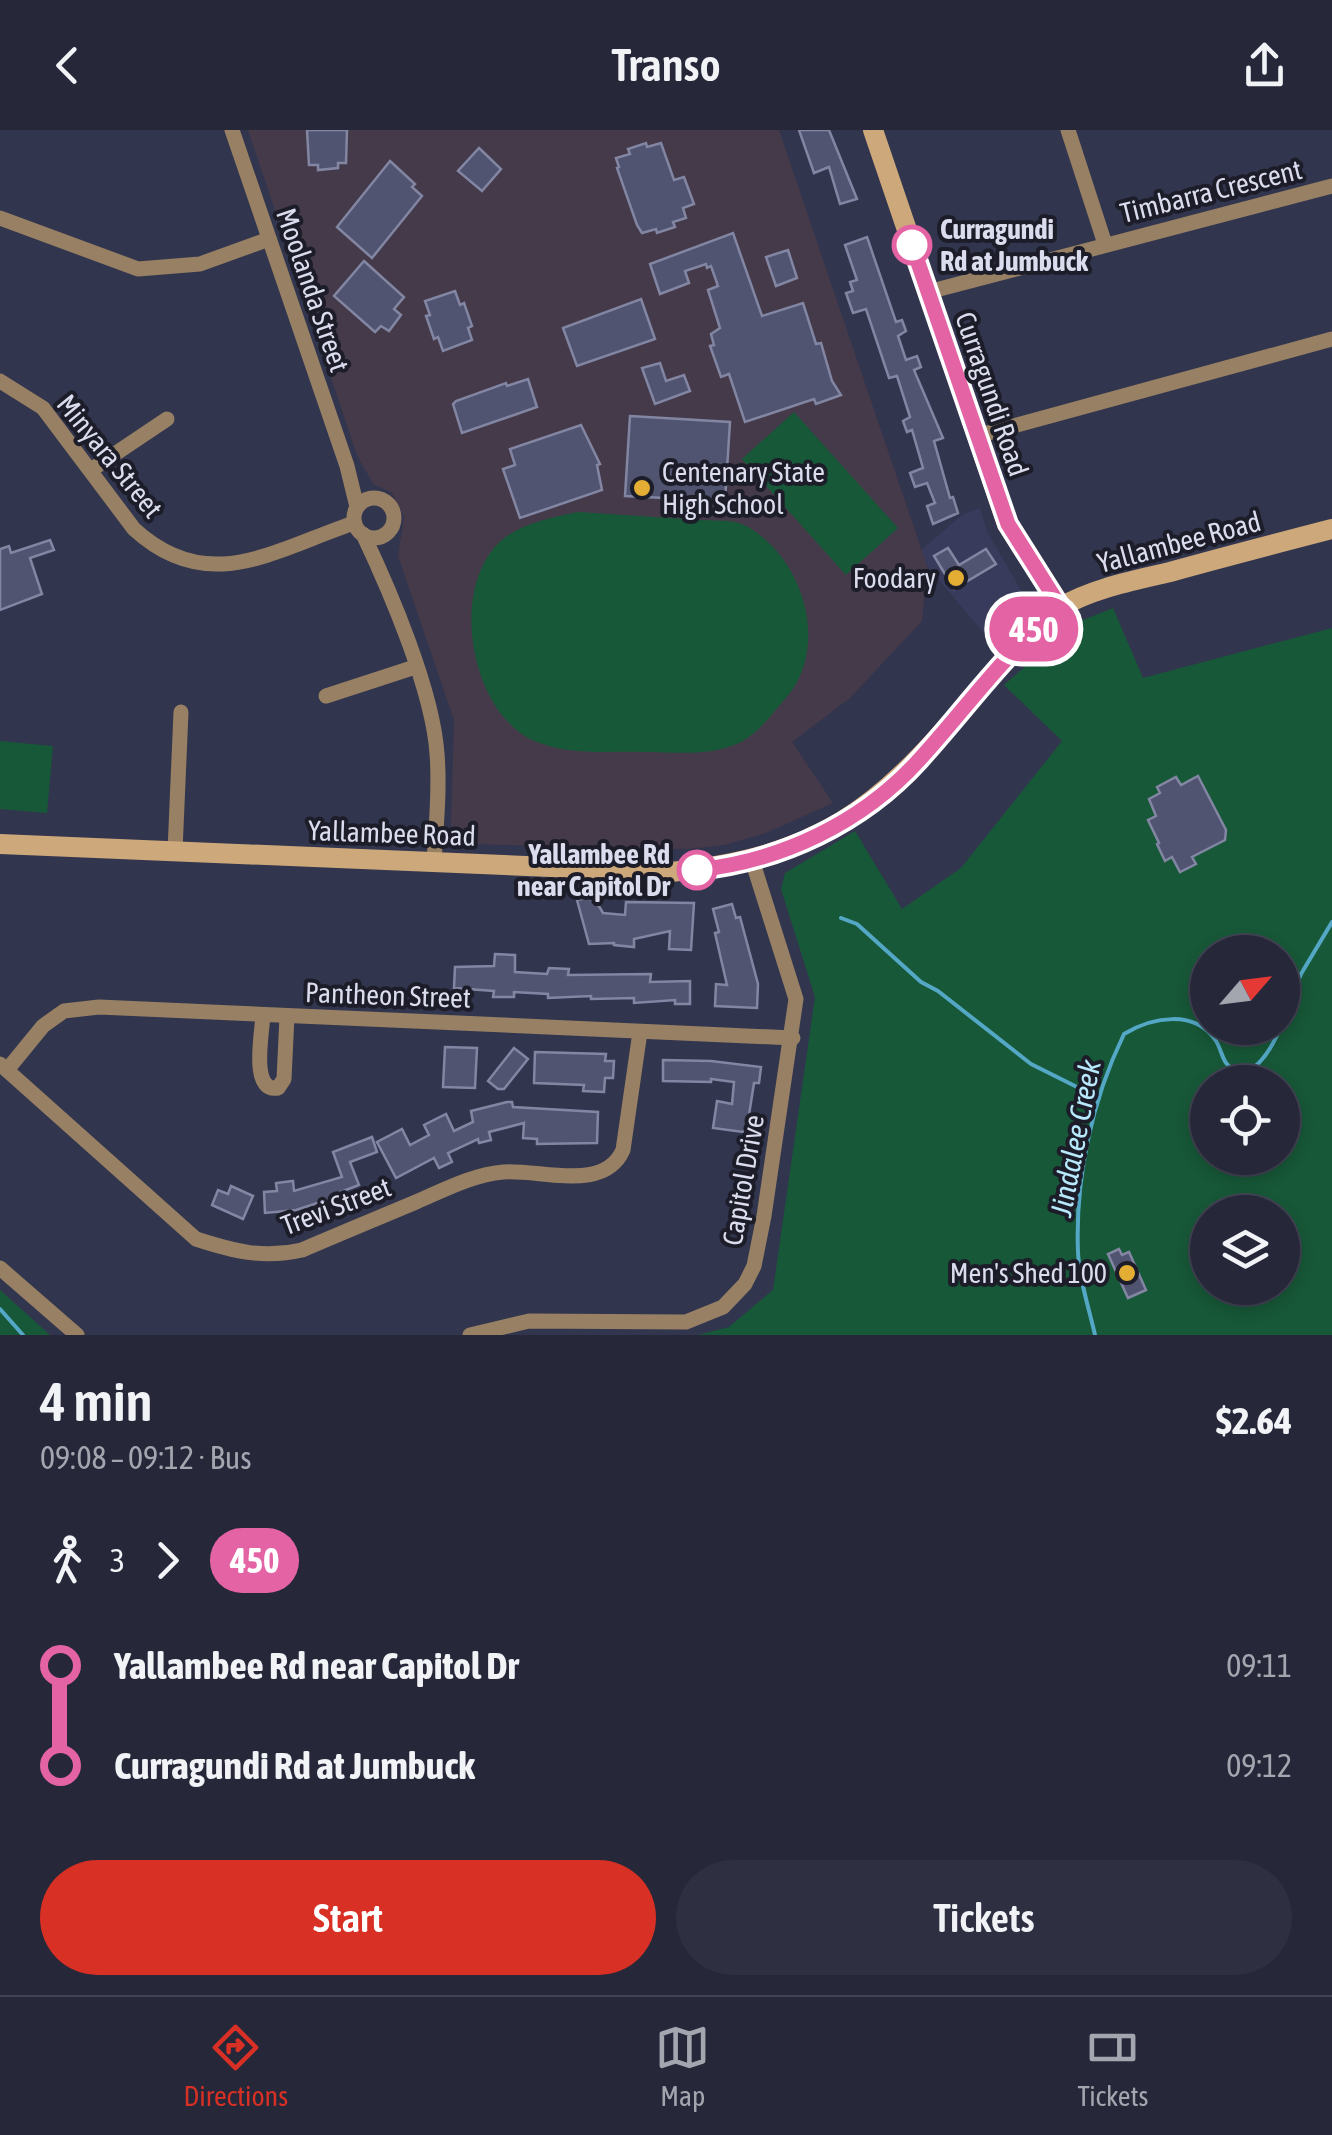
<!DOCTYPE html>
<html lang="en">
<head>
<meta charset="utf-8">
<style>
  body { margin:0; font-family:"Asap Condensed",sans-serif; background:#2e3042; color:#f1f3f6; height:100vh; display:flex; flex-direction:column; font-size:38px; white-space:nowrap }
  * { box-sizing:border-box; margin:0 }
  p { font-size:32px; color:#a4a6af }
  .icon { flex:none; width:55px; height:55px; fill:none; stroke:currentColor; stroke-width:2; stroke-linecap:round; stroke-linejoin:round }
  .map { position:relative; height:1205px; overflow:hidden }
  .side { display:flex; flex-direction:column; background:#26283a; flex:1 }
  .side>* { flex:none }
  .badge { padding:0 20px; border-radius:32px; font-size:35px; line-height:65px }
  .needle { width:65px; rotate:62deg }
  .tools { position:absolute; left:1190px; top:805px; display:grid; gap:20px }
  .tools a { display:grid; place-items:center; width:110px; height:110px; border-radius:50%; background:#26283a; box-shadow:0 5px 15px #0003,0 0 0 2px #424454; font-size:50px }
  .map>.badge { position:absolute; translate:-50% -50%; box-shadow:0 0 0 5px #fff }
  .legs { display:flex; align-items:center; gap:15px; height:110px; padding:0 40px; font-size:32px }
  .legs p { margin-inline-start:auto }
  .headline { display:flex; align-items:center; justify-content:space-between; height:170px; padding:0 40px }
  h1 { font-size:55px; font-weight:600; line-height:75px }
  .button { display:flex; gap:20px; margin-top:auto; padding:20px 40px }
  .button a { flex:1; height:115px; border-radius:60px; background:#d93025; color:#fff; font-size:40px; font-weight:600; line-height:115px; text-align:center }
  .button a+a { background:#2e3042; color:#f1f3f6 }
  ul { padding:0 40px; list-style:none }
  li { display:flex; align-items:center; gap:35px; height:100px; font-size:38px }
  li i { display:grid; place-items:center; width:15px; height:100%; margin:0 12px; background:currentColor }
  li i::after { content:''; width:25px; height:25px; margin:-12px; border:8px solid; border-radius:50%; background:#26283a }
  li p { margin-inline-start:auto }
  li:first-child i { background:linear-gradient(#0000 50%,currentColor 0) }
  li:last-child i { background:linear-gradient(currentColor 50%,#0000 0) }
  header { display:flex; justify-content:space-between; align-items:center; height:130px; padding:0 40px; background:#26283a; font-size:45px; font-weight:600 }
  .menu { display:flex; justify-content:space-around; align-items:center; height:140px; border-top:2px solid #424454; background:#26283a; font-size:28px; color:#a4a6af }
  .menu a { display:grid; justify-items:center; gap:5px }
  .menu .selected { color:#d93025 }
  .map>svg:first-child { display:block }
</style>
</head>
<body>
<header><svg class="icon" aria-label="back" viewBox="0 0 24 24"><path d="M15 5l-7 7 7 7"/></svg>Transo<svg class="icon" aria-label="share" viewBox="0 0 24 24"><path d="M12 15V3M7 8l5-5 5 5M5 13v7h14v-7"/></svg></header>
<div class="map">
<svg width="1332" height="1205" viewBox="0 0 1332 1205">
  <rect width="100%" height="100%" fill="#32354e"/>
  <polygon fill="#383b5b" points="980,378 987,401 1023,464 1018,484 993,514 927,436 921,420 962,385"/>
  <polygon fill="#453a4a" points="248,0 779,0 927,436 922,491 850,568 792,612 833,673 766,703 724,715 687,719 467,714 451,696 454,590 398,426 404,387 392,363 373,354 357,325"/>
  <g fill="#175838" fill-rule="evenodd">
    <polygon points="794,282 898,398 846,445 742,329"/>
    <path d="M 578,382 C 619,385 659,387 699,390 C 713,391 732,389 744,395 C 796,421 826,498 797,552 C 792,562 782,572 774,582 C 764,594 755,604 741,612 C 711,627 675,622 644,622 C 606,621 567,626 532,610 C 468,579 447,449 507,406 C 527,392 555,387 578,382 Z"/>
    <path d="M 1113,478 L 1143,548 L 1332,498 L 1332,1205 L 698,1205 L 729,1197 L 773,1160 L 815,867 L 781,759 L 785,743 L 855,701 L 902,779 L 961,738 L 1062,611 L 1004,555 L 1073,494 ZM 1208,822 L 1282,822 L 1282,898 L 1208,898 ZM 1208,952 L 1282,952 L 1282,1028 L 1208,1028 ZM 1208,1082 L 1282,1082 L 1282,1158 L 1208,1158 Z"/>
    <polygon points="0,611 53,616 47,683 0,679"/>
    <polygon points="0,1160 50,1205 0,1205"/>
  </g>
  <g fill="none" stroke-linecap="round" stroke-linejoin="round">
    <g stroke="#54a8c6" stroke-width="4">
      <polyline points="841,788 857,794 921,852 938,861 1031,934 1099,968"/>
      <polyline points="1282,892 1301,844 1332,792"/>
      <polyline points="0,1179 23,1205"/>
      <path d="M 1095,1205 C 1089,1178 1079,1149 1078,1122 C 1075,1048 1092,970 1124,904 C 1152,887 1195,879 1216,911 C 1220,917 1222,927 1226,933 C 1249,961 1274,915 1280,898"/>
    </g>
  </g>
  <g fill="#515470" stroke="#8286a3" stroke-width="2.5">
    <polygon points="307,0 347,0 346,33 338,33 338,38 318,40 318,35 309,35"/>
    <polygon points="799,0 829,0 857,69 840,74 829,37 814,43"/>
    <polygon points="646,13 647,17 661,13 674,50 684,47 694,74 683,78 686,88 673,92 675,97 657,103 656,99 642,103 637,95 617,38 619,37 616,28 630,24 628,19"/>
    <polygon points="479,18 501,39 482,61 458,41"/>
    <polygon points="390,31 415,54 412,57 422,66 372,128 337,97"/>
    <polygon points="733,103 762,186 803,173 816,214 821,213 832,251 841,265 816,274 814,269 745,292 729,244 721,247 710,216 714,215 711,204 720,198 708,160 718,156 711,136 707,138 706,134 685,141 689,153 660,164 650,134"/>
    <polygon points="867,107 896,192 902,190 906,201 898,206 906,230 917,226 921,237 914,240 943,308 934,311 950,368 953,367 958,383 933,394 927,376 935,373 927,353 915,357 910,343 923,338 912,300 907,302 903,291 910,287 897,246 889,248 866,179 853,183 846,163 853,161 850,152 857,150 845,115"/>
    <polygon points="788,120 797,148 776,156 766,127"/>
    <polygon points="364,131 404,167 394,179 401,185 389,201 381,196 375,202 334,166"/>
    <polygon points="455,161 460,175 464,173 472,196 468,198 472,210 443,221 438,207 434,209 426,186 430,185 425,171"/>
    <polygon points="641,169 655,209 577,236 563,198"/>
    <polygon points="660,233 666,251 684,245 690,261 655,274 642,238"/>
    <polygon points="528,249 537,277 462,303 453,274 456,271 506,253 507,256"/>
    <polygon points="630,286 730,292 725,371 625,366"/>
    <polygon points="581,295 600,334 597,335 602,360 520,388 503,339 515,335 510,319"/>
    <polygon points="50,410 54,420 30,428 42,464 0,480 0,419 9,416 11,423"/>
    <polygon points="948,418 959,435 986,419 996,434 954,459 934,426"/>
    <polygon points="1198,646 1226,700 1225,710 1192,727 1196,734 1180,742 1172,727 1165,731 1157,714 1159,713 1148,690 1156,686 1149,669 1160,663 1157,657 1176,647 1181,655"/>
    <polygon points="587,768 596,771 603,783 625,785 626,772 694,773 691,820 669,819 670,801 634,809 634,817 614,815 614,813 589,814 577,770"/>
    <polygon points="732,774 736,788 740,787 758,854 757,878 715,876 716,854 727,855 715,803 719,802 713,779"/>
    <polygon points="495,824 515,825 515,842 547,844 549,838 569,839 568,845 651,844 650,852 690,851 690,874 675,874 675,870 634,873 634,868 591,869 591,866 548,868 548,864 514,862 514,867 493,867 494,861 454,858 455,837 494,836"/>
    <polygon points="445,917 477,918 475,958 443,957"/>
    <polygon points="514,918 528,929 504,959 498,959 488,951"/>
    <polygon points="535,922 606,924 605,931 614,931 613,948 605,948 604,962 583,961 584,955 534,953"/>
    <polygon points="663,930 711,931 761,937 759,953 754,953 747,998 743,1002 713,998 717,971 732,974 734,952 711,949 711,952 663,951"/>
    <polygon points="507,972 512,972 513,977 598,982 597,1013 537,1014 537,1009 523,1008 524,993 489,1002 491,1010 479,1013 478,1009 448,1023 452,1032 439,1038 434,1028 396,1048 377,1012 402,999 410,1015 429,1005 424,995 446,984 454,1001 473,992 471,981"/>
    <polygon points="372,1007 377,1022 350,1032 359,1055 338,1063 339,1066 296,1080 265,1083 264,1062 277,1061 276,1053 293,1051 294,1061 342,1047 333,1022"/>
    <polygon points="231,1056 253,1066 243,1089 212,1075 218,1060 228,1064"/>
    <polygon points="1119,1119 1122,1125 1129,1122 1146,1160 1128,1168 1108,1124"/>
  </g>
  <g fill="none" stroke-linecap="round" stroke-linejoin="round">
    <g stroke="#978063" stroke-width="15">
      <polyline points="232,0 347,336 357,377"/>
      <polyline points="1068,0 1105,114"/>
      <polyline points="0,88 138,139 200,134 269,109"/>
      <polyline points="928,162 1332,56"/>
      <path d="M 0,251 L 43,278 L 134,399 C 208,467 274,420 354,393"/>
      <polyline points="977,306 1332,209"/>
      <polyline points="91,340 167,289"/>
      <circle cx="374" cy="388" r="20"/>
      <path d="M 363,404 C 390,461 433,561 437,624 C 440,659 436,697 434,732"/>
      <polyline points="326,566 415,537"/>
      <polyline points="175,721 181,582"/>
      <path d="M 263,885 C 262,904 250,963 278,958 L 284,949 L 287,886"/>
      <path d="M 0,934 L 196,1109 C 233,1121 263,1129 302,1120 C 339,1104 378,1088 416,1072 C 444,1060 472,1045 503,1042 C 541,1039 604,1063 623,1020 L 640,902"/>
      <polyline points="7,940 43,896 64,881 99,877 793,908"/>
      <polyline points="0,1138 77,1205"/>
      <polyline points="470,1205 529,1191 686,1192 723,1177 745,1154 754,1136 764,1086 796,869 752,730"/>
    </g>
    <g stroke="#cda87a" stroke-width="20">
      <polyline points="873,0 1007,394 1061,478"/>
      <path d="M 0,714 L 671,742 C 821,726 875,681 971,570 C 998,538 1025,499 1061,477 C 1094,458 1133,451 1170,442 C 1224,427 1278,413 1332,399"/>
    </g>
  </g>
  <g fill="none" stroke-linecap="round" stroke-linejoin="round">
    <defs>
      <path id="line-1" d="M 697,740 C 781,731 862,693 919,630 C 966,579 1006,520 1061,478 L 1008,394 L 912,115"/>
    </defs>
    <use href="#line-1" stroke="#fff" stroke-width="22"/>
    <use href="#line-1" stroke="#e463a4" stroke-width="15"/>
  </g>
  <g fill="#fff" stroke="#e463a4" stroke-width="5">
    <circle cx="912" cy="115" r="18"/>
    <circle cx="697" cy="740" r="18"/>
  </g>
  <g fill="#e4ae35" stroke="#1c1d29" stroke-width="4">
    <circle cx="642" cy="358" r="10"/>
    <circle cx="956" cy="448" r="10"/>
    <circle cx="1127" cy="1143" r="10"/>
  </g>
  <g text-anchor="middle" dominant-baseline="central" stroke-width="8" stroke-linejoin="round" paint-order="stroke">
    <g font-size="28" fill="#dbddee" stroke="#1c1d29">
      <text transform="translate(1211 61) rotate(-14)">Timbarra Crescent</text>
      <text transform="translate(313 160) rotate(71)">Moolanda Street</text>
      <text transform="translate(992 264) rotate(71)">Curragundi Road</text>
      <text transform="translate(110 326) rotate(51)">Minyara Street</text>
      <text transform="translate(1179 412) rotate(-15)">Yallambee Road</text>
      <text transform="translate(392 703) rotate(2)">Yallambee Road</text>
      <text transform="translate(388 865) rotate(2)">Pantheon Street</text>
      <text transform="translate(743 1050) rotate(-80)">Capitol Drive</text>
      <text transform="translate(336 1076) rotate(-21)">Trevi Street</text>
    </g>
    <g font-size="28" font-weight="bold" fill="#dbddee" stroke="#1c1d29" text-anchor="start">
      <text x="940" y="99">Curragundi<tspan x="940" dy="32">Rd at Jumbuck</tspan></text>
      <text x="670" y="724" text-anchor="end">Yallambee Rd<tspan x="670" dy="32">near Capitol Dr</tspan></text>
    </g>
    <g font-size="28" fill="#dbddee" stroke="#1c1d29" text-anchor="end">
      <text x="662" y="342" text-anchor="start">Centenary State<tspan x="662" dy="32">High School</tspan></text>
      <text x="936" y="448">Foodary</text>
      <text x="1107" y="1143">Men's Shed 100</text>
    </g>
    <g font-size="30" font-style="italic" fill="#b9e9fc" stroke="#1c1d29">
      <text transform="translate(1075 1008) rotate(-79)">Jindalee Creek</text>
    </g>
  </g>
</svg>
<div class="tools">
<a><svg class="needle" viewBox="-14 -14 28 28"><path d="M0-13l5 13h-10z" fill="#e53935"/><path d="M0 13l5-13h-10z" fill="#a4a6af"/></svg></a>
<a><svg class="icon" aria-label="locate" viewBox="0 0 24 24"><circle cx="12" cy="12" r="6"/><path d="M12 2v4M12 18v4M2 12h4M18 12h4"/></svg></a>
<a><svg class="icon" aria-label="layers" viewBox="0 0 24 24"><path d="M12 4l9 5-9 5-9-5zM3 14l9 5 9-5"/></svg></a>
</div>
<b class="badge" style="left:1034px;top:499px;background:#e463a4;color:#fff">450</b>
</div>
<section class="side">
<div class="headline"><div><h1>4 min</h1><p>09:08 – 09:12 · Bus</p></div><b>$2.64</b></div>
<div class="legs"><svg class="icon" aria-label="walk" viewBox="0 0 24 24"><circle cx="13" cy="4" r="2"/><path d="M13 8l-2 6 4 7M11 14l-3 7M7 12l3-4h3l4 4"/></svg>3<svg class="icon" aria-label="forward" viewBox="0 0 24 24"><path d="M9 5l7 7-7 7"/></svg><b class="badge" style="background:#e463a4;color:#fff">450</b></div>
<ul>
<li><i style="color:#e463a4"></i><b>Yallambee Rd near Capitol Dr</b><p>09:11</p></li>
<li><i style="color:#e463a4"></i><b>Curragundi Rd at Jumbuck</b><p>09:12</p></li>
</ul>
<div class="button"><a>Start</a><a>Tickets</a></div>
</section>
<nav class="menu">
<a class="selected"><svg class="icon" aria-label="directions" viewBox="0 0 24 24"><path d="M12 3l9 9-9 9-9-9zM9 14v-3h6M13 9l2 2-2 2"/></svg>Directions</a>
<a><svg class="icon" aria-label="map" viewBox="0 0 24 24"><path d="M3 6l6-2 6 2 6-2v14l-6 2-6-2-6 2zM9 4v14M15 6v14"/></svg>Map</a>
<a><svg class="icon" aria-label="tickets" viewBox="0 0 24 24"><path d="M3 7h18v10H3zM15 7v10"/></svg>Tickets</a>
</nav>
</body>
</html>
